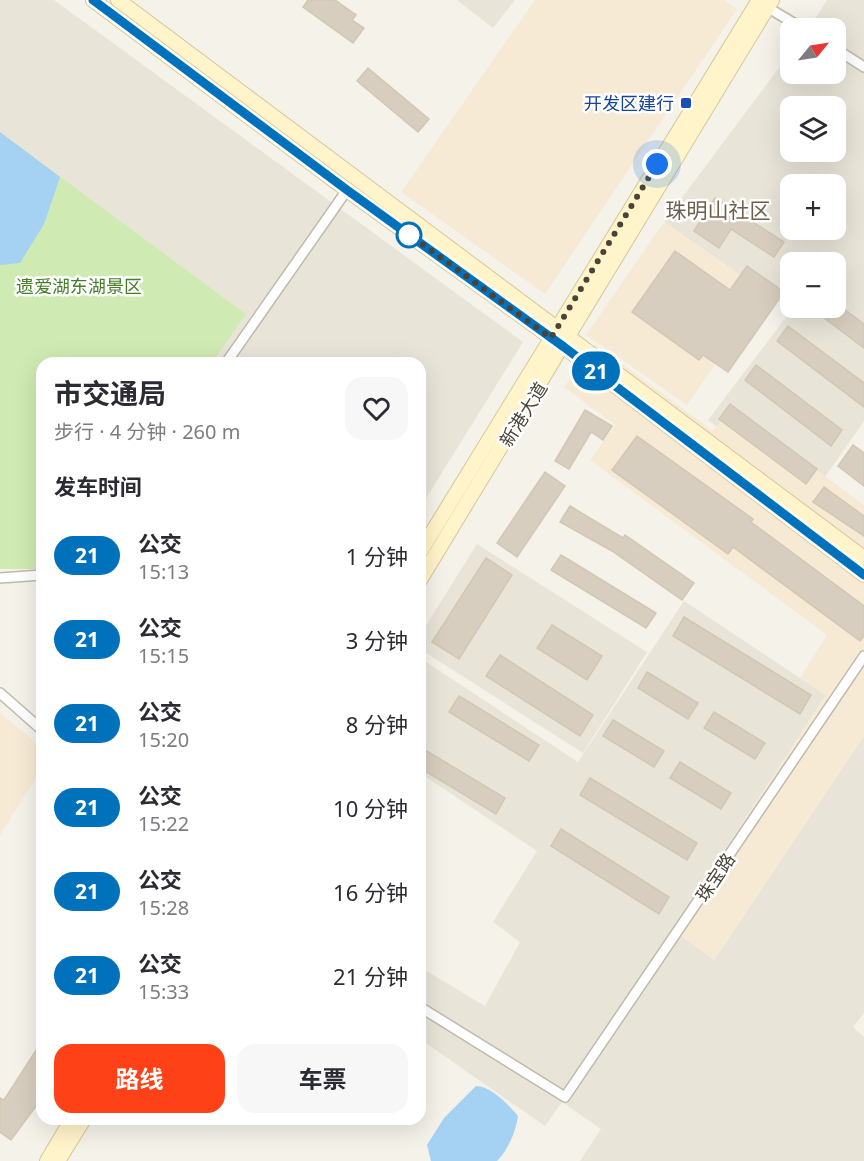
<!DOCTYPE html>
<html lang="zh">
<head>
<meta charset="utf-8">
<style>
  body { margin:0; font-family:"Noto Sans","Noto Sans SC",sans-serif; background:#f7f7f7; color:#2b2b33; height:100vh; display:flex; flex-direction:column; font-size:22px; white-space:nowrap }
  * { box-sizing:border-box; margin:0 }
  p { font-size:20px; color:#7c7c81 }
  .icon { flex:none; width:33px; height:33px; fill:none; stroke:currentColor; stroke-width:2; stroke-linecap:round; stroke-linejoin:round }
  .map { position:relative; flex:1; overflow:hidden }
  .sheet { position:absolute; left:36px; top:357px; width:390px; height:768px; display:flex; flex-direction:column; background:#fff; border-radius:18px; box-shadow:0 6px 24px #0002 }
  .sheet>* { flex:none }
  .badge { padding:0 12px; border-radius:20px; font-size:21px; line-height:39px }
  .needle { width:39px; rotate:60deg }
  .tools { position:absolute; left:780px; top:18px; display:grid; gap:12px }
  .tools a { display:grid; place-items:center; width:66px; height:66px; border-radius:12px; background:#fff; box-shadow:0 6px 24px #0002; font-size:30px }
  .you { position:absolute; width:30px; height:30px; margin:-15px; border:4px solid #fff; border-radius:50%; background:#1a73e8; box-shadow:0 0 0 9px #1a73e833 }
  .map>.badge { position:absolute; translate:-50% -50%; box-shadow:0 0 0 3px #fff }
  h2 { padding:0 18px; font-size:22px; line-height:54px }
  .round { display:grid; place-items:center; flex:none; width:63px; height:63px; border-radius:18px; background:#f7f7f7 }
  .headline { display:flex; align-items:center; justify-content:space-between; height:102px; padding:0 18px }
  h1 { font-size:28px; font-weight:700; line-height:45px }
  .primary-button { display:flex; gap:12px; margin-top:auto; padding:12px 18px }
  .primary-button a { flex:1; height:69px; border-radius:18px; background:#ff4117; color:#fff; font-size:24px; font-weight:700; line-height:69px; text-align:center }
  .primary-button a+a { background:#f7f7f7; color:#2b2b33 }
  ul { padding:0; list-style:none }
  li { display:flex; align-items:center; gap:18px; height:84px; padding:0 18px }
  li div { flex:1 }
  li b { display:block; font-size:22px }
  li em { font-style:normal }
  li .badge { min-width:66px; font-weight:700; text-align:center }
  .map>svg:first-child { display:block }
</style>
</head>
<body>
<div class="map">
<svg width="864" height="1161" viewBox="0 0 864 1161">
  <rect width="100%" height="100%" fill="#f5f2ea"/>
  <g fill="#e9e4d8" fill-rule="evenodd">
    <polygon points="0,0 54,0 523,342 420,508 420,363 212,363 246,314 0,132"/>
    <polygon points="457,0 515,0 493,28"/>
    <path d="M 827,0 L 864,0 L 864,421 L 809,500 L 708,420 L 793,308 L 836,308 L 836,262 L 790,262 L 790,283 L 765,292 L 664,222 L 790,53 L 790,74 L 836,74 L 836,28 L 809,28 ZM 790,106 L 836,106 L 836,152 L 790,152 ZM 790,184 L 836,184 L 836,230 L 790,230 Z"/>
    <polygon points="477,544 647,652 583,753 420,649 420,635"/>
    <polygon points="684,601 826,695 673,929 714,960 864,736 864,1013 853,1027 864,1037 864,1161 580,1161 601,1129 562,1102 545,1126 420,1039 420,967 485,1006 520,942 493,922 537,851 420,773 420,658 578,762"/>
  </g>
  <g fill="#f7ead5">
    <polygon points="535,0 724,0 737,9 545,294 401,192"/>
    <polygon points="664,222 765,292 687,405 586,335"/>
    <polygon points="595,344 713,431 731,407 864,505 864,736 714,960 673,929 826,695 800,678 827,635 590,460 615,425 564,387"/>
    <polygon points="0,713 42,748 42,768 0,835"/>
  </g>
  <polygon fill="#cfeab2" points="0,132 246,314 212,363 42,363 42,566 37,569 0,569"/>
  <g fill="#a5d1f3">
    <polygon points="0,132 60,177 44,224 20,263 0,265"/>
    <path d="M 476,1086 C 491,1086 509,1105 518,1116 C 516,1131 508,1150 497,1161 L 431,1161 L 427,1145 L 444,1118 Z"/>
  </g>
  <g fill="#d7cebf" stroke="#d2c7b2" stroke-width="1.5">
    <polygon points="308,0 335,0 356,15 352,20 364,28 353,43 303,7"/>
    <polygon points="368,68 429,119 418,132 357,81"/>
    <polygon points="715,198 784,242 774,257 731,229 719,248 694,231"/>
    <polygon points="675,251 730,290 747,266 784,292 728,372 703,355 699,360 632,312"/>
    <polygon points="836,303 864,324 864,348 811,308 836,308"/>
    <polygon points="788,326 864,383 864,407 777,341"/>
    <polygon points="756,365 842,430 831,446 745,380"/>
    <polygon points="730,404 817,469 806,484 719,419"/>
    <polygon points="585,410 612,426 603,440 591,432 569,469 555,461"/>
    <polygon points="637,436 753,519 751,522 864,606 864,636 860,641 733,547 728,554 612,470"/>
    <polygon points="853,445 864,453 864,486 838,466"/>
    <polygon points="545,472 565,486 517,557 497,543"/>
    <polygon points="824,487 864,516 864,536 813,502"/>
    <polygon points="570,506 623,538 625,535 694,583 682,600 612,551 560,522"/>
    <polygon points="561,555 656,613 646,628 551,570"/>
    <polygon points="486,558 512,575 459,659 432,642"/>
    <polygon points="684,617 811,695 800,714 673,636"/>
    <polygon points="552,625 602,656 587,680 537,648"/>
    <polygon points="500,655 593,715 580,736 486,676"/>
    <polygon points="647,672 698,703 688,719 638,688"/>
    <polygon points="459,696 539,745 529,761 449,712"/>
    <polygon points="714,712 765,743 755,759 704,728"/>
    <polygon points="613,720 664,751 654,767 603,736"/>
    <polygon points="425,750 505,798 496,814 420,768 420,758"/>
    <polygon points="680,762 731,793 721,809 670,778"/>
    <polygon points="590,778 697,843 687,860 580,795"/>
    <polygon points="561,829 669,897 659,914 551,846"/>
    <polygon points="42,1041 42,1098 11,1140 0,1132 0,1098 4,1100"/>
  </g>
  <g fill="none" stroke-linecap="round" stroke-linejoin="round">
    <defs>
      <g id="street">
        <polyline points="765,6 802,28"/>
        <polyline points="836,49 864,67"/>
        <polyline points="226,363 347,190"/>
        <polyline points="0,578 42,575"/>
        <polyline points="0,693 42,730"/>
        <polyline points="420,1007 565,1097 864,656"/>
      </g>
      <g id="secondary">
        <polyline points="93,0 347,190 564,347 864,575"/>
        <polyline points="118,0 864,558"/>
        <polyline points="420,552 759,0"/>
        <polyline points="420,580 772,0"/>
        <polyline points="47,1161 72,1119"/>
        <polyline points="58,1161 84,1119"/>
      </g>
    </defs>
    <use href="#street" stroke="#c1baac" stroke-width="12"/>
    <use href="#secondary" stroke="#d6c799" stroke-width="16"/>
    <use href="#street" stroke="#fff" stroke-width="9"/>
    <use href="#secondary" stroke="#fff4ca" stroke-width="14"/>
  </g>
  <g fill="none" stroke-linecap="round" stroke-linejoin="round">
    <defs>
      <polyline id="line" points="93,0 347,190 564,347 864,575"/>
    </defs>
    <use href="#line" stroke="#fff" stroke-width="14"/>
    <use href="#line" stroke="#0072bc" stroke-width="9"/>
    <polyline stroke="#4a4337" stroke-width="6" stroke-dasharray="0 10.8" points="409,235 403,230 551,338 657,164"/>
  </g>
  <rect fill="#1a4fb4" stroke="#fff" stroke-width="2" x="680" y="97" width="12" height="12" rx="3"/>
  <circle fill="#fff" stroke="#0072bc" stroke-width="3" cx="409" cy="235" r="12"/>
  <g text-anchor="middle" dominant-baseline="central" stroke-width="5" stroke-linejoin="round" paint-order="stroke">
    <g font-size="18" fill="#164399" stroke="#fff" text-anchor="end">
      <text x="674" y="103">开发区建行</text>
    </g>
    <g font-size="18" fill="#467e28" stroke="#fff">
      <text x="79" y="286">遗爱湖东湖景区</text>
    </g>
    <g font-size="18" fill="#4a4337" stroke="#fff">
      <text transform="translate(523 414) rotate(-58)">新港大道</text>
      <text transform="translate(715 877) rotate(-56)">珠宝路</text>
    </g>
    <g font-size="21" fill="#6d614e" stroke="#fff">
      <text x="718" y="210">珠明山社区</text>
    </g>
  </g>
</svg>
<div class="tools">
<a><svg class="needle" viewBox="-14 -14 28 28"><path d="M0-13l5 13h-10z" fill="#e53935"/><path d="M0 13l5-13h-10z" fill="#7c7c81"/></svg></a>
<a><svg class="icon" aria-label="layers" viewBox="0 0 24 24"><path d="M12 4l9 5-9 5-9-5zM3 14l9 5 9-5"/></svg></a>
<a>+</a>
<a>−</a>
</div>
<div class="you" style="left:657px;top:164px"></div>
<b class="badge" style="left:596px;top:371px;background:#0072bc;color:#fff">21</b>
<section class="sheet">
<div class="headline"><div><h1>市交通局</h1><p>步行 · 4 分钟 · 260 m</p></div><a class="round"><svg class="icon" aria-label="heart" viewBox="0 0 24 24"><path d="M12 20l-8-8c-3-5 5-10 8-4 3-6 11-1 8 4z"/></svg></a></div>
<h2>发车时间</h2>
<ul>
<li><span class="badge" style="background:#0072bc;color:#fff">21</span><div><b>公交</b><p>15:13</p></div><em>1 分钟</em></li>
<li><span class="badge" style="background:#0072bc;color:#fff">21</span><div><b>公交</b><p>15:15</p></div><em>3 分钟</em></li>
<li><span class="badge" style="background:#0072bc;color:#fff">21</span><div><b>公交</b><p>15:20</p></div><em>8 分钟</em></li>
<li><span class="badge" style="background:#0072bc;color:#fff">21</span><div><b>公交</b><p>15:22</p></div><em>10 分钟</em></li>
<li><span class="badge" style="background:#0072bc;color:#fff">21</span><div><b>公交</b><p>15:28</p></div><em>16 分钟</em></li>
<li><span class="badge" style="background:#0072bc;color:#fff">21</span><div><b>公交</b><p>15:33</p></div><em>21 分钟</em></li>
</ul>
<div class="primary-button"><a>路线</a><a>车票</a></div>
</section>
</div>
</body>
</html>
